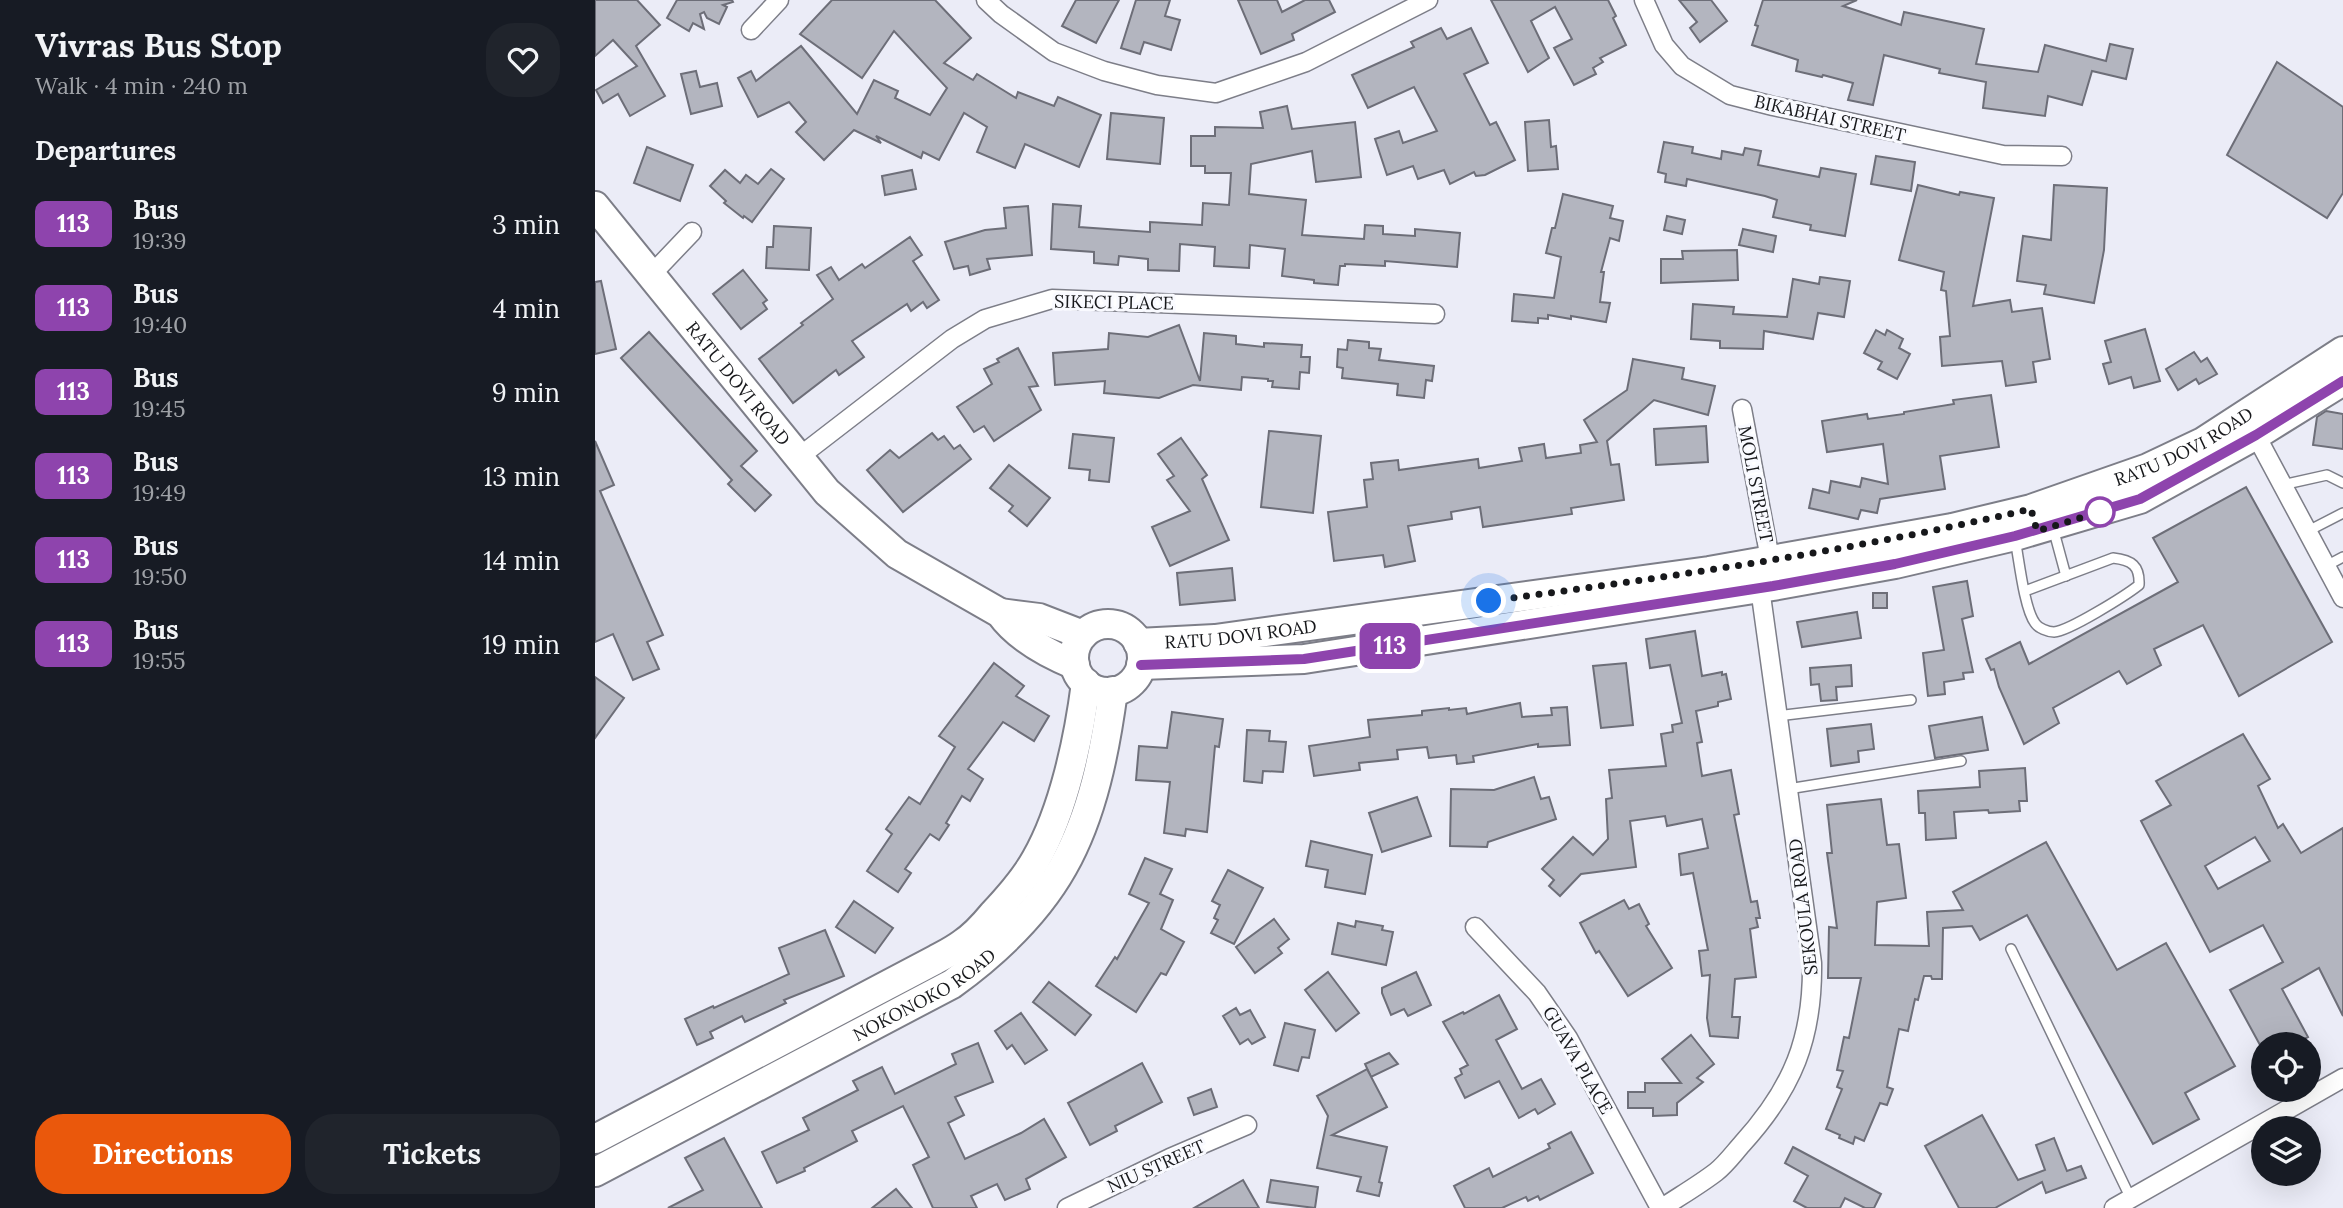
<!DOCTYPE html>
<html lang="en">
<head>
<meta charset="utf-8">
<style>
  body { margin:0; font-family:Lora,serif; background:#20242c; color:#f1f3f6; height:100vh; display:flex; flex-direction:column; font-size:26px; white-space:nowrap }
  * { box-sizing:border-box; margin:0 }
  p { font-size:23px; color:#9ea1a6 }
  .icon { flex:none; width:38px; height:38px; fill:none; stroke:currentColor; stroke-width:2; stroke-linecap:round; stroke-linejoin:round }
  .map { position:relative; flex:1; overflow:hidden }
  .side { display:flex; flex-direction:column; background:#171b24; width:595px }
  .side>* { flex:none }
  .badge { padding:0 14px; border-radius:10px; font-size:24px; line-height:46px }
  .tools { position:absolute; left:1656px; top:1032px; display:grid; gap:14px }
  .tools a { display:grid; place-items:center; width:70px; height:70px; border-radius:50%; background:#171b24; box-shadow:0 7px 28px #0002; font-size:35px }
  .you { position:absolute; width:35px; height:35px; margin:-18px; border:5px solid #fff; border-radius:50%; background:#1a73e8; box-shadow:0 0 0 10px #1a73e833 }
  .map>.badge { position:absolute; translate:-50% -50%; box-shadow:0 0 0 4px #fff }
  h2 { padding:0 35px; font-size:26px; line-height:63px }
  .round { display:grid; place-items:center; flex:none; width:74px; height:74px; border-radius:28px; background:#20242c }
  .overview { display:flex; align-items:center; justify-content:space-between; height:119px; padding:0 35px }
  h1 { font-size:33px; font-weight:700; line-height:52px }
  .primary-button { display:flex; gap:14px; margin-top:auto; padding:14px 35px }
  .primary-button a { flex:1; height:80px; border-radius:28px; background:#ea580c; color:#fff; font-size:28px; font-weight:700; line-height:80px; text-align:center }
  .primary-button a+a { background:#20242c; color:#f1f3f6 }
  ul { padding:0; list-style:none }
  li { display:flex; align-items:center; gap:21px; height:84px; padding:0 35px }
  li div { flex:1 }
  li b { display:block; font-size:26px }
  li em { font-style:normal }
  li .badge { min-width:77px; font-weight:700; text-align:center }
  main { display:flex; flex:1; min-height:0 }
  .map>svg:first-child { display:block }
</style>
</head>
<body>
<main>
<section class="side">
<div class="overview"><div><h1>Vivras Bus Stop</h1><p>Walk · 4 min · 240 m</p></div><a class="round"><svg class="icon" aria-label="heart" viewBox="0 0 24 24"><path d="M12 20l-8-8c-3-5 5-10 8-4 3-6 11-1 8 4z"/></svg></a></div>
<h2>Departures</h2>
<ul>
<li><span class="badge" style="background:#8e44ad;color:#fff">113</span><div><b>Bus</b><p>19:39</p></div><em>3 min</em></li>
<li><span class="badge" style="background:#8e44ad;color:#fff">113</span><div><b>Bus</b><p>19:40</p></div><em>4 min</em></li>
<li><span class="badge" style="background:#8e44ad;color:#fff">113</span><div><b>Bus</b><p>19:45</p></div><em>9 min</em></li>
<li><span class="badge" style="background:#8e44ad;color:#fff">113</span><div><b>Bus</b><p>19:49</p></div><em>13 min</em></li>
<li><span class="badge" style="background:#8e44ad;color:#fff">113</span><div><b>Bus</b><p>19:50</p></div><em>14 min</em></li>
<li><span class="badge" style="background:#8e44ad;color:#fff">113</span><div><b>Bus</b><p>19:55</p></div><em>19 min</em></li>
</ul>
<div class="primary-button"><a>Directions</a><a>Tickets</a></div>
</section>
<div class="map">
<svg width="1748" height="1208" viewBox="0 0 1748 1208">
  <rect width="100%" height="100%" fill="#ebecf7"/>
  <g fill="#b3b5bf" stroke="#6d6e78" stroke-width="2" fill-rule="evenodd">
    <polygon points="0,0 42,0 65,25 41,46 70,96 35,116 23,94 8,103 1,90 42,66 18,40 0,56"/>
    <polygon points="82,0 137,0 138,2 128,5 132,7 124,24 112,18 109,12 105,14 109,29 98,23 94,31 72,18"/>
    <polygon points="237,0 340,0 376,38 349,63 378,80 382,74 421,98 423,92 459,106 463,97 506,115 484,167 430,144 420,168 382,152 392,127 369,113 344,160 328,152 326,158 281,136 286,143 259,130 229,160 201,132 211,122 194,102 163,117 143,78 156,71 161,81 206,46 262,114 279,80 303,91 300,98 335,115 352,88 299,31 267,78 205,34"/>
    <polygon points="481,0 524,0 501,43 467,26"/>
    <polygon points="541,0 575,0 570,16 585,20 576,50 549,42 545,54 526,48"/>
    <polygon points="643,0 682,0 687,12 710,0 734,0 740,12 697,34 699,40 666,54"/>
    <polygon points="896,0 1013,0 1021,16 1018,18 1031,45 1005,58 1008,62 998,68 1001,74 979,85 959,48 977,39 960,7 936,21 954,58 933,72"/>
    <polygon points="1084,0 1116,0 1132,21 1105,42 1095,28 1102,22"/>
    <polygon points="1168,0 1262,0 1248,6 1306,25 1309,12 1389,29 1381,64 1443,72 1450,45 1511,61 1515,44 1538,49 1531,79 1497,71 1487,105 1453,96 1450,116 1388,108 1391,82 1344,73 1345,69 1289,55 1278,105 1253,100 1258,83 1228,75 1227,77 1201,71 1203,60 1157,45 1163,26 1160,25"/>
    <polygon points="846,28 852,39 876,28 893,63 869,74 895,125 901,122 920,160 890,175 881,176 879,172 855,184 849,170 823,179 818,166 792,175 780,139 804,131 808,143 842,131 819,87 773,108 757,75 819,47 816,42"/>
    <polygon points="1682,62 1748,107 1748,193 1732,218 1632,155"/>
    <polygon points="101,71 105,87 122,83 127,106 96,114 86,74"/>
    <polygon points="692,106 697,129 760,122 766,177 721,182 717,151 656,164 654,194 711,200 707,235 769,239 770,225 788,226 788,234 820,236 820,229 865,233 862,267 790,261 790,266 750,264 750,266 745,266 743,285 719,283 719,280 687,276 690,249 655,245 654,268 619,266 620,247 585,244 584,271 553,270 553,259 524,256 523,265 499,263 499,252 456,249 458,204 486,206 484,227 555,232 555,222 607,225 608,203 634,205 636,173 610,173 610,166 596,166 596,136 620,136 620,127 668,128 665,112"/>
    <polygon points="516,113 569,118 565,164 512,159"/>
    <polygon points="954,120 956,147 961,146 963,169 933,171 930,122"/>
    <polygon points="1069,142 1098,147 1097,153 1126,159 1127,151 1148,155 1150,148 1166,151 1163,165 1224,177 1226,168 1261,174 1250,236 1215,230 1216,225 1178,217 1182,200 1170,196 1092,179 1091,186 1070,182 1071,174 1063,172"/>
    <polygon points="52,147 98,165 85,201 39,183"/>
    <polygon points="1281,156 1320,162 1316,191 1276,184"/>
    <polygon points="176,169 189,179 157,222 149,216 148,218 129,203 131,201 115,186 130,170 145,183 151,175 163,184"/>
    <polygon points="317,170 321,189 290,195 287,176"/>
    <polygon points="1323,185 1364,195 1365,192 1399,198 1378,306 1415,300 1417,312 1447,308 1455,359 1438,362 1441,382 1411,386 1407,361 1347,366 1345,337 1355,336 1351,291 1346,290 1349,272 1304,260"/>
    <polygon points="1459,185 1512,188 1509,250 1499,303 1449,294 1451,285 1422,281 1428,236 1456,240"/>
    <polygon points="968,194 1018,206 1015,218 1028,221 1024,241 1015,238 1006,272 1009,272 1005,302 1015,303 1011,322 976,316 976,319 953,315 953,319 943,318 943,323 917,321 919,294 959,298 966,257 951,253 957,228 960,228"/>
    <polygon points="433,206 437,255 392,259 395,269 375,275 373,266 359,269 350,242 390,230 411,228 409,208"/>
    <polygon points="1072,216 1090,220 1087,234 1069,230"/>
    <polygon points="179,226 216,228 214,270 171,268 172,247 178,247"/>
    <polygon points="1148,229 1181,236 1178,252 1144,245"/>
    <polygon points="315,237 327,255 318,261 344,300 332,308 328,302 316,311 312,304 257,341 269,357 244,375 241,370 198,403 164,359 208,325 206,323 238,299 222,275 236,267 244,280 267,264 270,268"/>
    <polygon points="1142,250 1143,280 1066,283 1066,259 1088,259 1087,251"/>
    <polygon points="148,270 172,300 168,303 172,309 146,329 118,294"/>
    <polygon points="1225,277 1255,281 1249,317 1223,313 1218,339 1169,331 1168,349 1125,348 1125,341 1096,339 1098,304 1139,307 1138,314 1192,317 1198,279 1224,284"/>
    <polygon points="6,281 21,349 0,354 0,282"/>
    <polygon points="584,325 605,381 609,333 641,336 641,344 669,347 669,343 707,345 706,357 715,357 714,373 705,372 704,389 677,387 678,381 673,381 673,379 647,377 646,390 598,385 564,398 509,393 510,381 460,385 458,353 513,349 514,333 553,337"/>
    <polygon points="1550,329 1565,381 1539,388 1536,377 1514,384 1508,364 1516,362 1510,341"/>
    <polygon points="1281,330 1290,335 1292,330 1308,339 1304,348 1315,354 1302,379 1283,369 1287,362 1269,353"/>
    <polygon points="54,332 162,451 146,466 176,495 160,511 133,484 137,480 26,358"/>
    <polygon points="753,340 774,342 774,348 786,349 784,360 839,366 837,381 831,380 829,398 802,395 803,384 747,378 748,368 742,367 743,349 752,350"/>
    <polygon points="423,348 443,386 434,387 446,410 399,441 389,426 379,432 362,407 397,384 389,369 404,362 402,359"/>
    <polygon points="1599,352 1606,362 1612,358 1622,374 1604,384 1601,379 1583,390 1571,369"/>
    <polygon points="1038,359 1089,368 1087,379 1120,386 1113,415 1059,400 1012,441 1016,465 1024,464 1029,500 976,508 977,514 888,527 885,507 856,512 857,519 813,526 820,561 790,567 788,555 739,561 733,512 772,507 769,480 778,479 776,463 803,460 804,470 883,459 884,468 927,461 924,448 949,444 951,458 986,453 985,445 1002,442 989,420 1032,390"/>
    <polygon points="1396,395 1404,447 1345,456 1350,489 1285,499 1282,513 1266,510 1263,519 1214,508 1218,489 1234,493 1236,481 1265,487 1267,478 1293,484 1288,444 1232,452 1227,421 1272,414 1273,419 1309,414 1309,412 1359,404 1358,400"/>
    <polygon points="1731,411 1748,414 1748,449 1718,445 1722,417"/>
    <polygon points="1111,426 1113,462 1061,465 1059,429"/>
    <polygon points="674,431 726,436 718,513 666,507"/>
    <polygon points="337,433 343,440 349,436 359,449 365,445 376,459 308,512 272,470 295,450 304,458"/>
    <polygon points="478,434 519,438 514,482 494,480 495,470 474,468"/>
    <polygon points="586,438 612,475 607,479 634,540 575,566 557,527 595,511 572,480 579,476 563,454"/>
    <polygon points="0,441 19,485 5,491 68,635 52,642 64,669 38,680 18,634 0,642"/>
    <polygon points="414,465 455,498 432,526 414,511 418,506 395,488"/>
    <polygon points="1651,487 1737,642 1644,696 1608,625 1559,649 1566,665 1532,684 1524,671 1458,708 1464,723 1429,744 1404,687 1399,669 1396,670 1391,659 1425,642 1434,664 1583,582 1558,538"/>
    <polygon points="637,568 640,600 585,605 582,573"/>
    <polygon points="1372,581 1378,616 1367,619 1378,672 1368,673 1369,679 1349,682 1350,694 1333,696 1328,653 1349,650 1338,587"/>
    <rect x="1278" y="593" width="14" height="15"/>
    <polygon points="1262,612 1266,638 1207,647 1202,622"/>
    <polygon points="1100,631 1107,676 1127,672 1127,675 1131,674 1136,699 1123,702 1123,706 1101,711 1107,742 1102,743 1107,776 1136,770 1144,814 1139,815 1156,902 1162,901 1165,918 1161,918 1163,927 1155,929 1161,977 1140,979 1137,1017 1145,1017 1143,1038 1115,1036 1112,1018 1115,975 1107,976 1104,951 1113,950 1098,873 1086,875 1084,854 1113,848 1107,819 1072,826 1070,816 1035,821 1041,867 986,874 965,896 954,886 959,880 947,869 978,837 998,855 1013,839 1011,799 1017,798 1014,770 1071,766 1066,734 1078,732 1077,725 1087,723 1075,665 1055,668 1051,639"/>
    <polygon points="399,663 429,686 421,696 454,716 439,741 408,722 373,769 388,779 375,801 367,796 351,823 354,825 344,840 335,834 310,869 316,873 303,892 272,871 297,834 291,829 314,797 325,804 360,747 344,736"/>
    <polygon points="1031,663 1038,725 1006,728 998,666"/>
    <polygon points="1256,665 1257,686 1241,687 1242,700 1226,701 1224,684 1216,685 1215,668"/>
    <polygon points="0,677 29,698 0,738"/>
    <polygon points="925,703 927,717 957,715 956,708 972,707 975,745 943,747 943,744 878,756 879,762 862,764 861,755 834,758 832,747 802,750 803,759 764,763 765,770 719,776 714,746 775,737 773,720 827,715 827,711 854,708 854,710 871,708 872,714"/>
    <polygon points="577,712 628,719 624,747 620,746 612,832 591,829 590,836 569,833 575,782 541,780 544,746 572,748"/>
    <polygon points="1387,717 1393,750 1340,758 1334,726"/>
    <polygon points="1276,724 1279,749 1263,751 1264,762 1236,766 1232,729"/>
    <polygon points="652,730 675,731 674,741 691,742 688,772 668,771 667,783 649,781"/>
    <path d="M 1648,734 L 1675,779 L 1663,786 L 1683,828 L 1688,824 L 1706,853 L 1748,828 L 1748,1016 L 1724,968 L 1687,989 L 1713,1037 L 1698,1045 L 1665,1045 L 1635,990 L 1688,962 L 1668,925 L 1615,952 L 1546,821 L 1576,805 L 1561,781 ZM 1660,837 L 1675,861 L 1623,889 L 1610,866 Z"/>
    <polygon points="1430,768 1432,801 1424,801 1425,811 1394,813 1393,810 1359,812 1361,838 1331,840 1330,813 1324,813 1323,791 1385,787 1384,771"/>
    <polygon points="939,777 946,799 954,797 961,819 893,842 892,847 855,846 856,789 899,790"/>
    <polygon points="822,797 836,836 787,852 774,813"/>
    <polygon points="1286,799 1292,845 1304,844 1311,898 1282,902 1280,945 1334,946 1332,912 1368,910 1358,892 1451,842 1522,970 1571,943 1640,1066 1590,1093 1604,1119 1558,1144 1432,915 1385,940 1377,926 1348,928 1347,979 1337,979 1336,976 1329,976 1323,1000 1320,999 1313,1031 1304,1029 1292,1087 1298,1089 1292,1105 1285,1103 1269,1141 1260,1137 1258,1144 1244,1138 1245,1135 1231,1129 1247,1089 1242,1087 1248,1071 1242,1070 1249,1037 1254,1038 1266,978 1233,978 1234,927 1242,928 1232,853 1237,853 1232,805"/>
    <polygon points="716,841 777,855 770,894 730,887 733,870 711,866"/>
    <polygon points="550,858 577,869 565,894 578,900 566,929 589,942 571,975 566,973 541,1012 501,986 520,957 522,959 554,903 534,894"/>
    <polygon points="633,870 668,888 639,944 616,933 623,920 619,918 625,905 617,901"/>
    <polygon points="1029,900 1034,909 1044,904 1054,924 1051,926 1077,968 1033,996 1004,951 1001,953 985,923"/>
    <polygon points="259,901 298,928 280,953 241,927"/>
    <polygon points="679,919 694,939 683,948 687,953 660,973 641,947"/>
    <polygon points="761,921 788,926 787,930 798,932 791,965 737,954 743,923 760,927"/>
    <polygon points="230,930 249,976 189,1000 191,1003 150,1022 147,1016 115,1032 118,1038 102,1045 90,1019 118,1006 119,1008 194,974 184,948"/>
    <polygon points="733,972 764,1013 741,1031 710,990"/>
    <polygon points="821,972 836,1005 813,1016 809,1009 796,1015 787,993 787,988"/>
    <polygon points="454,982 496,1015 480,1035 438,1002"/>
    <polygon points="904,995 922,1029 901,1040 927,1089 946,1079 960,1104 943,1114 940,1109 924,1118 904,1081 870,1098 860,1078 867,1074 865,1069 873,1065 848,1022 868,1012 869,1014"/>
    <polygon points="641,1008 645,1015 655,1010 670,1037 657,1044 653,1039 645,1044 628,1016"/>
    <polygon points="426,1013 452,1050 430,1064 417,1045 412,1049 400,1031"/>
    <polygon points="690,1023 720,1030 714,1058 707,1057 703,1071 679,1065"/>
    <polygon points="1096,1035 1119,1064 1102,1078 1108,1082 1082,1103 1082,1115 1058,1116 1058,1108 1033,1108 1033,1092 1050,1092 1050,1083 1086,1083 1067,1059"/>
    <polygon points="383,1043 398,1082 360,1097 369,1115 353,1123 370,1159 426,1133 449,1119 471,1157 431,1179 435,1189 410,1200 402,1184 376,1196 382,1208 338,1208 318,1165 334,1157 308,1106 257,1131 262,1141 209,1168 210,1171 182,1183 167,1152 214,1130 208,1118 263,1090 258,1081 287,1067 300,1094 361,1064 357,1054"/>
    <polygon points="794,1053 803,1064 776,1077 770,1064"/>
    <polygon points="547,1063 567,1102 520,1126 522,1131 495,1145 473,1103"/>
    <polygon points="772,1069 792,1107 737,1135 792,1147 784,1182 787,1183 784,1196 762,1191 766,1177 722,1168 733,1116 722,1096"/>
    <polygon points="616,1089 622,1107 599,1115 593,1098"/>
    <polygon points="1387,1115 1423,1180 1450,1170 1441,1145 1459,1138 1472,1171 1486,1166 1491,1178 1451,1193 1447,1182 1400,1208 1364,1208 1330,1146"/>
    <polygon points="976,1132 998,1173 945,1200 943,1196 933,1201 931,1197 907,1208 870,1208 859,1186 894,1168 898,1177 955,1148 953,1144"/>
    <polygon points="129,1138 167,1208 73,1208 108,1190 90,1158"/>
    <polygon points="1198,1147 1286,1194 1279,1208 1270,1208 1250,1198 1245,1208 1212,1208 1199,1201 1213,1176 1190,1163"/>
    <polygon points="648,1180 664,1208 599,1208"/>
    <polygon points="676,1180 723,1187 720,1208 672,1202"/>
    <polygon points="301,1189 317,1208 277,1208"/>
  </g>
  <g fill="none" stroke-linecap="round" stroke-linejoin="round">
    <defs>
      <g id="service">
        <polyline points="1687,485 1732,475 1748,483"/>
        <polyline points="1458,528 1471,576"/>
        <polyline points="1713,531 1748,513"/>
        <path d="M 1420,539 C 1424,559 1429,608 1440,623 C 1443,628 1453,632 1459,632 C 1474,631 1530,596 1544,585 C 1545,566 1537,560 1518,558 L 1430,591"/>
        <polyline points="1731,566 1748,557"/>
        <polyline points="1182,716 1316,700"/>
        <polyline points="1193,789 1366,761"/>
        <polyline points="1416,949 1536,1199"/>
      </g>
      <g id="minor">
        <polyline points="391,0 406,14 459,52 509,71 562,85 621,93 711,62 833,0"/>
        <polyline points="1049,0 1069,45 1087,66 1135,95 1178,106 1408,155 1467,156"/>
        <polyline points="156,30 184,0"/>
        <polyline points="56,275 97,232"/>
        <polyline points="1147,409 1175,559"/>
        <polyline points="1657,428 1748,598"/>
        <polyline points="204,457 357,339 390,319 457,299 840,314"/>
        <polyline points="880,927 942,993 973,1038 1065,1208"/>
        <polyline points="472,1208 575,1158 652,1125"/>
        <path d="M 1067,1208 C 1085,1196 1104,1185 1121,1172 C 1131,1164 1139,1153 1147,1144 C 1198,1088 1218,1038 1217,963 L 1164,581"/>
        <polyline points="1519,1208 1748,1078"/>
      </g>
      <g id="primary">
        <path id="s1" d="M 0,206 L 232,492 L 302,554 L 405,613 C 422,637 453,654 480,665"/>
        <polyline points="405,613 444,618 488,635"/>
        <circle cx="513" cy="658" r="34"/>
        <path id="s2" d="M 543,643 L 620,639 L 1114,571 L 1357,528 L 1436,509 L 1553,468 L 1608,442 L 1748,351"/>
        <polyline points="546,665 709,659 1178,586 1300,564 1420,536 1545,499 1661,435 1748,381"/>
        <path d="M 0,1139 L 340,960 C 349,955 359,950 367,944 C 379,936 389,925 398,914 C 414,897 430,879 441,859 C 469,810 484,738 491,683"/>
        <path id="s3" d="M 0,1172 L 357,984 C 401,952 441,915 468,867 C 498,814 510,750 518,691"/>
      </g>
    </defs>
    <use href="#service" stroke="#7d7e88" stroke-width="12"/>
    <use href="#minor" stroke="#7d7e88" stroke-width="21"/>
    <use href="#primary" stroke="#7d7e88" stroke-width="32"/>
    <use href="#service" stroke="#fff" stroke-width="9"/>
    <use href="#minor" stroke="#fff" stroke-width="18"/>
    <use href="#primary" stroke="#fff" stroke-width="28"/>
  </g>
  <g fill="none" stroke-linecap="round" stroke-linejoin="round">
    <defs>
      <polyline id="line" points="546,665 709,659 1178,586 1300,564 1420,536 1545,499 1661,435 1748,381"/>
    </defs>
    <use href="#line" stroke="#fff" stroke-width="16"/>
    <use href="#line" stroke="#8e44ad" stroke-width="10"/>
    <path stroke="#17181b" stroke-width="7" stroke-dasharray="0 12.6" d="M 894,601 C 1076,577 1257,551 1436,509 L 1442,531 L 1505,512"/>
  </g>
  <circle fill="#fff" stroke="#8e44ad" stroke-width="3.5" cx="1505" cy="512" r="14"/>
  <g text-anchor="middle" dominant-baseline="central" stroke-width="6" stroke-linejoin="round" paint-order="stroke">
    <g font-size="18" fill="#17181b" stroke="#f9faff">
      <text transform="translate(1235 118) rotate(13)">BIKABHAI STREET</text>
      <text transform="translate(519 302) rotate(1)">SIKECI PLACE</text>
      <text stroke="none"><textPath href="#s1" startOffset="228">RATU DOVI ROAD</textPath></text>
      <text stroke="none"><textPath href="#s2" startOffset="1069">RATU DOVI ROAD</textPath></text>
      <text transform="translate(1161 484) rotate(79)">MOLI STREET</text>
      <text stroke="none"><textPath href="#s2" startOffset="103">RATU DOVI ROAD</textPath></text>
      <text transform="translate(1208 907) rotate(-97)">SEKOULA ROAD</text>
      <text stroke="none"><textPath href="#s3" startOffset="374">NOKONOKO ROAD</textPath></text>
      <text transform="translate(983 1060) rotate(60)">GUAVA PLACE</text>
      <text transform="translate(561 1166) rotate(-24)">NIU STREET</text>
    </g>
  </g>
</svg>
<div class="tools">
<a><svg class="icon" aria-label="locate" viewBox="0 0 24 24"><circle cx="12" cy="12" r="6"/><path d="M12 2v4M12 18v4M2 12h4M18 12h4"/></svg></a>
<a><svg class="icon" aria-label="layers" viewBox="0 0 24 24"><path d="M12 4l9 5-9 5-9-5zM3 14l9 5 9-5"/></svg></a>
</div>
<div class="you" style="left:894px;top:601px"></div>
<b class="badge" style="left:795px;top:646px;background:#8e44ad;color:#fff">113</b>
</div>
</main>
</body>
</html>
